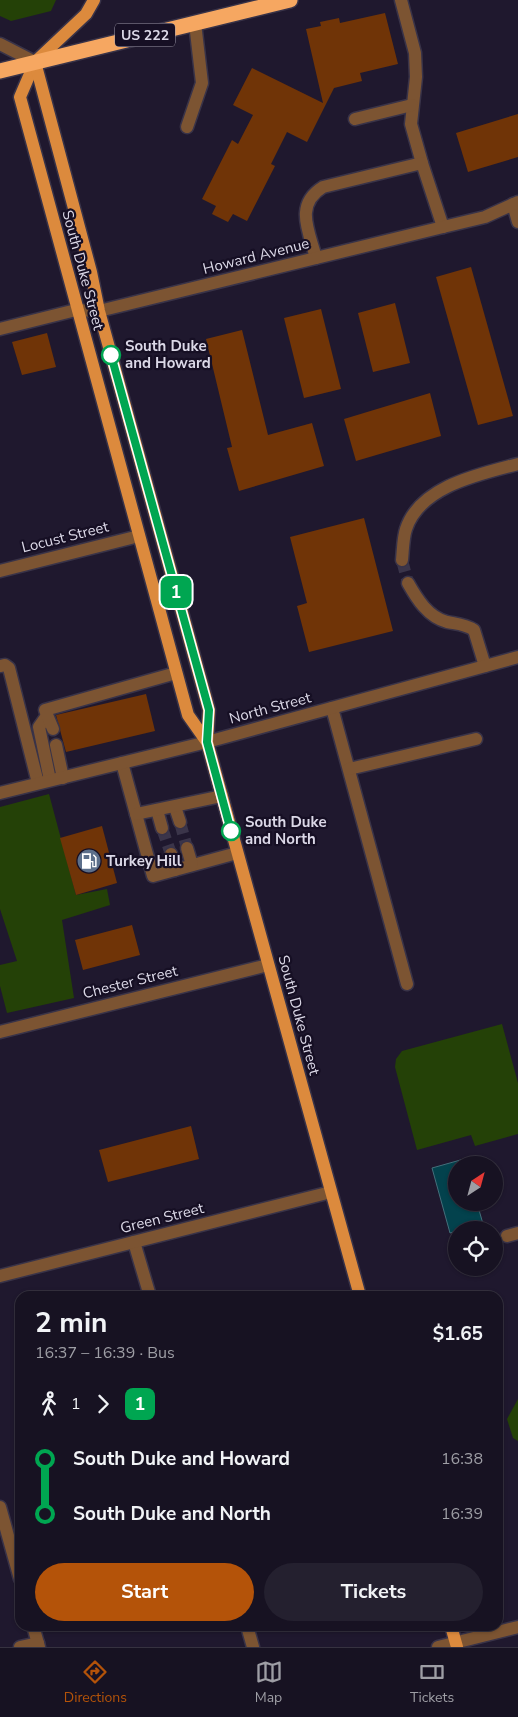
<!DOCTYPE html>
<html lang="en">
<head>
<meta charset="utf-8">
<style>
  body { margin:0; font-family:"Nunito Sans",sans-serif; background:#24202f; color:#f1f3f6; height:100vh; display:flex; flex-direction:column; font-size:19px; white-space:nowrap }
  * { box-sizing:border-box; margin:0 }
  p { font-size:16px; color:#9e9ea5 }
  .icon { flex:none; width:28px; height:28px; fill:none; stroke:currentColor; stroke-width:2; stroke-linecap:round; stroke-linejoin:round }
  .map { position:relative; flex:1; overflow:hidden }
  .sheet { position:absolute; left:15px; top:1291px; width:488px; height:340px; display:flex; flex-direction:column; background:#171222; border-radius:15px; box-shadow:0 1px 4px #0004,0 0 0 1px #363240 }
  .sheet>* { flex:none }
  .badge { padding:0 10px; border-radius:8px; font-size:18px; line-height:32px }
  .needle { width:32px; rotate:36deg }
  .controls { position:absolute; left:448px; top:1156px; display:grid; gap:10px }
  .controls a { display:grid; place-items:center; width:55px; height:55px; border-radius:50%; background:#171222; box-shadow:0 1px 4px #0004,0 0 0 1px #363240; font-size:25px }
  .map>.badge { position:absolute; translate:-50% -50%; box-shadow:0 0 0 2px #fff }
  .legs { display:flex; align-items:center; gap:8px; height:55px; padding:0 20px; font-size:16px }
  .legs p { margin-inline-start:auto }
  .headline { display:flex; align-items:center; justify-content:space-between; height:85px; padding:0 20px }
  h1 { font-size:28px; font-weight:700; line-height:38px }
  .cta { display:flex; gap:10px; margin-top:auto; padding:10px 20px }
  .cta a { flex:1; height:58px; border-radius:30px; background:#b45309; color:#fff; font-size:20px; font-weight:700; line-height:58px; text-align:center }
  .cta a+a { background:#24202f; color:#f1f3f6 }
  ul { padding:0 20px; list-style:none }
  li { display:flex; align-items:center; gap:18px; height:55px; font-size:19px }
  li i { display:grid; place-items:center; width:8px; height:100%; margin:0 6px; background:currentColor }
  li i::after { content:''; width:12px; height:12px; margin:-6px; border:4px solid; border-radius:50%; background:#171222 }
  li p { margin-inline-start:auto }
  li:first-child i { background:linear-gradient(#0000 50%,currentColor 0) }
  li:last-child i { background:linear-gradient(currentColor 50%,#0000 0) }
  .menu { display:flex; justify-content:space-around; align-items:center; height:70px; border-top:1px solid #363240; background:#171222; font-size:14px; color:#9e9ea5 }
  .menu a { display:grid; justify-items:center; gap:2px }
  .menu .selected { color:#b45309 }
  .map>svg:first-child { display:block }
</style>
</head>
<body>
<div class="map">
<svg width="518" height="1647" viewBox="0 0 518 1647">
  <rect width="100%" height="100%" fill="#1f182e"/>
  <g fill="#244107">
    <polygon points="0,0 56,0 51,11 11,21 0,16"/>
    <polygon points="49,794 76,895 107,889 110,905 62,920 74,998 7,1013 0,986 0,965 17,961 0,909 0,807"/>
    <polygon points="502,1024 518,1083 518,1134 475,1146 471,1135 417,1150 395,1067 396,1059 402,1051"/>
    <polygon points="518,1399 518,1441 513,1438 507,1419"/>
  </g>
  <polygon fill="#03424d" stroke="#446f7b" points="464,1159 466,1165 456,1165 456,1202 477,1203 483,1224 450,1233 432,1168"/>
  <g fill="#703407">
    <polygon points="385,13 398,64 360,73 362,81 334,88 307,142 287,132 271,164 275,166 247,221 233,214 228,222 212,214 216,206 202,199 232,140 238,144 253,115 233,105 252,68 323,103 306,29 321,26 320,22 339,18 340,23"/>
    <polygon points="518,114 518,157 468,172 456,133"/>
    <polygon points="471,267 513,416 478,425 436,277"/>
    <polygon points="395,303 410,363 373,372 358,313"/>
    <polygon points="321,309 341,389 304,398 284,318"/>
    <polygon points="242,330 268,435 312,423 324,466 239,491 227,448 232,447 206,339"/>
    <polygon points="47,333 56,367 22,375 12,342"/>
    <polygon points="430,393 441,436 356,461 344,419"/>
    <polygon points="364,518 393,631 309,652 297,606 307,603 290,537"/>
    <polygon points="146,694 155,731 66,752 56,715"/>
    <polygon points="102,826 117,883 76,895 60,838"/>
    <polygon points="132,925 140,955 83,970 75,940"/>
    <polygon points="191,1126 199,1159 108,1182 99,1150"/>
  </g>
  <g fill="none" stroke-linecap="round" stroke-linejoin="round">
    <g stroke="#3b354a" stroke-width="12" stroke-dasharray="12 6" stroke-linecap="butt">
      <polyline points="402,560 408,583"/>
      <polyline points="180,822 187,848"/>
      <polyline points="162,828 171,854"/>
    </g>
    <defs>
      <g id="minor">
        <polyline points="401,0 415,53 416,77 411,124 422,163"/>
        <polyline points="0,44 35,62"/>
        <polyline points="355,119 412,105"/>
        <polyline points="187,127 202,83 195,23"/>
        <polyline points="513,204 518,222"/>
        <path d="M 316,258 C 309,231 294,205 323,187 L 422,163 L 443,227"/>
        <polyline points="0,329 76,310 99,311 443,227 485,217 518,202"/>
        <path d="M 402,560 C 403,550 403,538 406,529 C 420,486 480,474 518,464"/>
        <polyline points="0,571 139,536"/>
        <path d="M 408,583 C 417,599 428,617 447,622 C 457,624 465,624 474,630 L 485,666"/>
        <polyline points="0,666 5,665 9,668 38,783"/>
        <polyline points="332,708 407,984"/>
        <polyline points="46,717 39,727 50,780"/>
        <polyline points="53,729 45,710 176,673"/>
        <polyline points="56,745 63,778"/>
        <polyline points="122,763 153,876 237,853"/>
        <polyline points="349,769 476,739"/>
        <polyline points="0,793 207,742 518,657"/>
        <polyline points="175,807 180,822"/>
        <polyline points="157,810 162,828"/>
        <polyline points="136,814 222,796"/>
        <polyline points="187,848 192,865"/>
        <polyline points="171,854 175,870"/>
        <polyline points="0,1032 268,965"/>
        <polyline points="507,1236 518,1233"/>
        <polyline points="134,1242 150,1296"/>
        <polyline points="0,1276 331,1192"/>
        <polyline points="0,1507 20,1579"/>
        <polyline points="33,1626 39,1647"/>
        <polyline points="247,1626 253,1647"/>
        <polyline points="20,1647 38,1643"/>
        <polyline points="438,1647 518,1627"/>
      </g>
      <g id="major">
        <polyline points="94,0 86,14 35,62 20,97 188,715 207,742 360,1296"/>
        <polyline points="35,62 91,272 99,311 209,710 207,742"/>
        <polyline points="451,1626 457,1647"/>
      </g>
      <polyline id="highway" points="0,71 290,0"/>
    </defs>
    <use href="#minor" stroke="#393348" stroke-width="15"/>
    <use href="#major" stroke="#393348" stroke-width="15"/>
    <use href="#highway" stroke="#393348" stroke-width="18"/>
    <use href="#minor" stroke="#7c5432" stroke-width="12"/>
    <use href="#major" stroke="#dc8a3d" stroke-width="12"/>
    <use href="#highway" stroke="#f6a761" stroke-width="15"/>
  </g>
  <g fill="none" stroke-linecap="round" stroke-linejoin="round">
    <defs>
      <polyline id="line-1" points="111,355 209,710 207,742 231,831"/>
    </defs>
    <use href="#line-1" stroke="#fff" stroke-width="11"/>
    <use href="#line-1" stroke="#00a651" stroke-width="8"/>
  </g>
  <defs>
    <symbol id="fuel-disc" viewBox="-11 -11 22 22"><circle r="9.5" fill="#5c6f8a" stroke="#160f24"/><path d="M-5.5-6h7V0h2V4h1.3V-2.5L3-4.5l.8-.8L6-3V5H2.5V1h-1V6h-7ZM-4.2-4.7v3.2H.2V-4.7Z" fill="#fff"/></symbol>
  </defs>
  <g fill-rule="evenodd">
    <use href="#fuel-disc" x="75" y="847" width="28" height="28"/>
  </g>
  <g fill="#fff" stroke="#00a651" stroke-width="2.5">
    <circle cx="111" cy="355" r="9"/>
    <circle cx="231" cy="831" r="9"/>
  </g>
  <g text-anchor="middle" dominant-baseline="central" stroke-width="4.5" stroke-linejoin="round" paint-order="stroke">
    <rect fill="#160f24" stroke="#a09cac" stroke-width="1" x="115" y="23.5" width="60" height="23" rx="4"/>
    <g font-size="14" font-weight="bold" fill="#dbd8e7">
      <text x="145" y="35">US 222</text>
    </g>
    <g font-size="15" fill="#dbd8e7" stroke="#160f24">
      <text transform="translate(256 256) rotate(-14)">Howard Avenue</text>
      <text transform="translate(83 270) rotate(75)">South Duke Street</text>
      <text transform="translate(65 537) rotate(-14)">Locust Street</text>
      <text transform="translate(270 708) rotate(-15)">North Street</text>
      <text transform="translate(130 982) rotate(-14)">Chester Street</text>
      <text transform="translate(299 1015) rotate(75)">South Duke Street</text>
      <text transform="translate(162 1218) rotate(-14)">Green Street</text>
    </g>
    <g font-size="15" font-weight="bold" fill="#dbd8e7" stroke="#160f24" text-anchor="start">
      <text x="125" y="346">South Duke<tspan x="125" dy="17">and Howard</tspan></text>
      <text x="245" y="822">South Duke<tspan x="245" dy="17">and North</tspan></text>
    </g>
    <g font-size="15" font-weight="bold" fill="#dbd8e7" stroke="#160f24" text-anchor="start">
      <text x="106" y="861">Turkey Hill</text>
    </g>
  </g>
</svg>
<div class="controls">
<a><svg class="needle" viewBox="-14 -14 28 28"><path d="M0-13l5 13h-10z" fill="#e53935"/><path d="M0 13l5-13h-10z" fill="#9e9ea5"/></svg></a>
<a><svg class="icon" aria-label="locate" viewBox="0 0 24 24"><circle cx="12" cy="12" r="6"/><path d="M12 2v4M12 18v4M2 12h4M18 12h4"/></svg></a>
</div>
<b class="badge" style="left:176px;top:592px;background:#00a651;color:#fff">1</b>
<section class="sheet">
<div class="headline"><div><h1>2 min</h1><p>16:37 – 16:39 · Bus</p></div><b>$1.65</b></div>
<div class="legs"><svg class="icon" aria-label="walk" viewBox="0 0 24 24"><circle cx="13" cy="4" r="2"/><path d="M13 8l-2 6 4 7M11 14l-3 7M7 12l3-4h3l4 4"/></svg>1<svg class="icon" aria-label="forward" viewBox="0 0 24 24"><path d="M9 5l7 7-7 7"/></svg><b class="badge" style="background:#00a651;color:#fff">1</b></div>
<ul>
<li><i style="color:#00a651"></i><b>South Duke and Howard</b><p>16:38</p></li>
<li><i style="color:#00a651"></i><b>South Duke and North</b><p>16:39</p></li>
</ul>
<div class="cta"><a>Start</a><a>Tickets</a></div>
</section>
</div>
<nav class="menu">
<a class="selected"><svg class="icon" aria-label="directions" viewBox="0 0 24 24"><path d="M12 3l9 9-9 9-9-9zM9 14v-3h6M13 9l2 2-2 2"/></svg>Directions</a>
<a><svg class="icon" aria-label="map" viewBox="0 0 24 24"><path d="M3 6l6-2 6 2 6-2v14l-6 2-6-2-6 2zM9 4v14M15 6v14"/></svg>Map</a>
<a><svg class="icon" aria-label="tickets" viewBox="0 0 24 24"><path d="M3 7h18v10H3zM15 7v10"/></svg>Tickets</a>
</nav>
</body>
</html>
